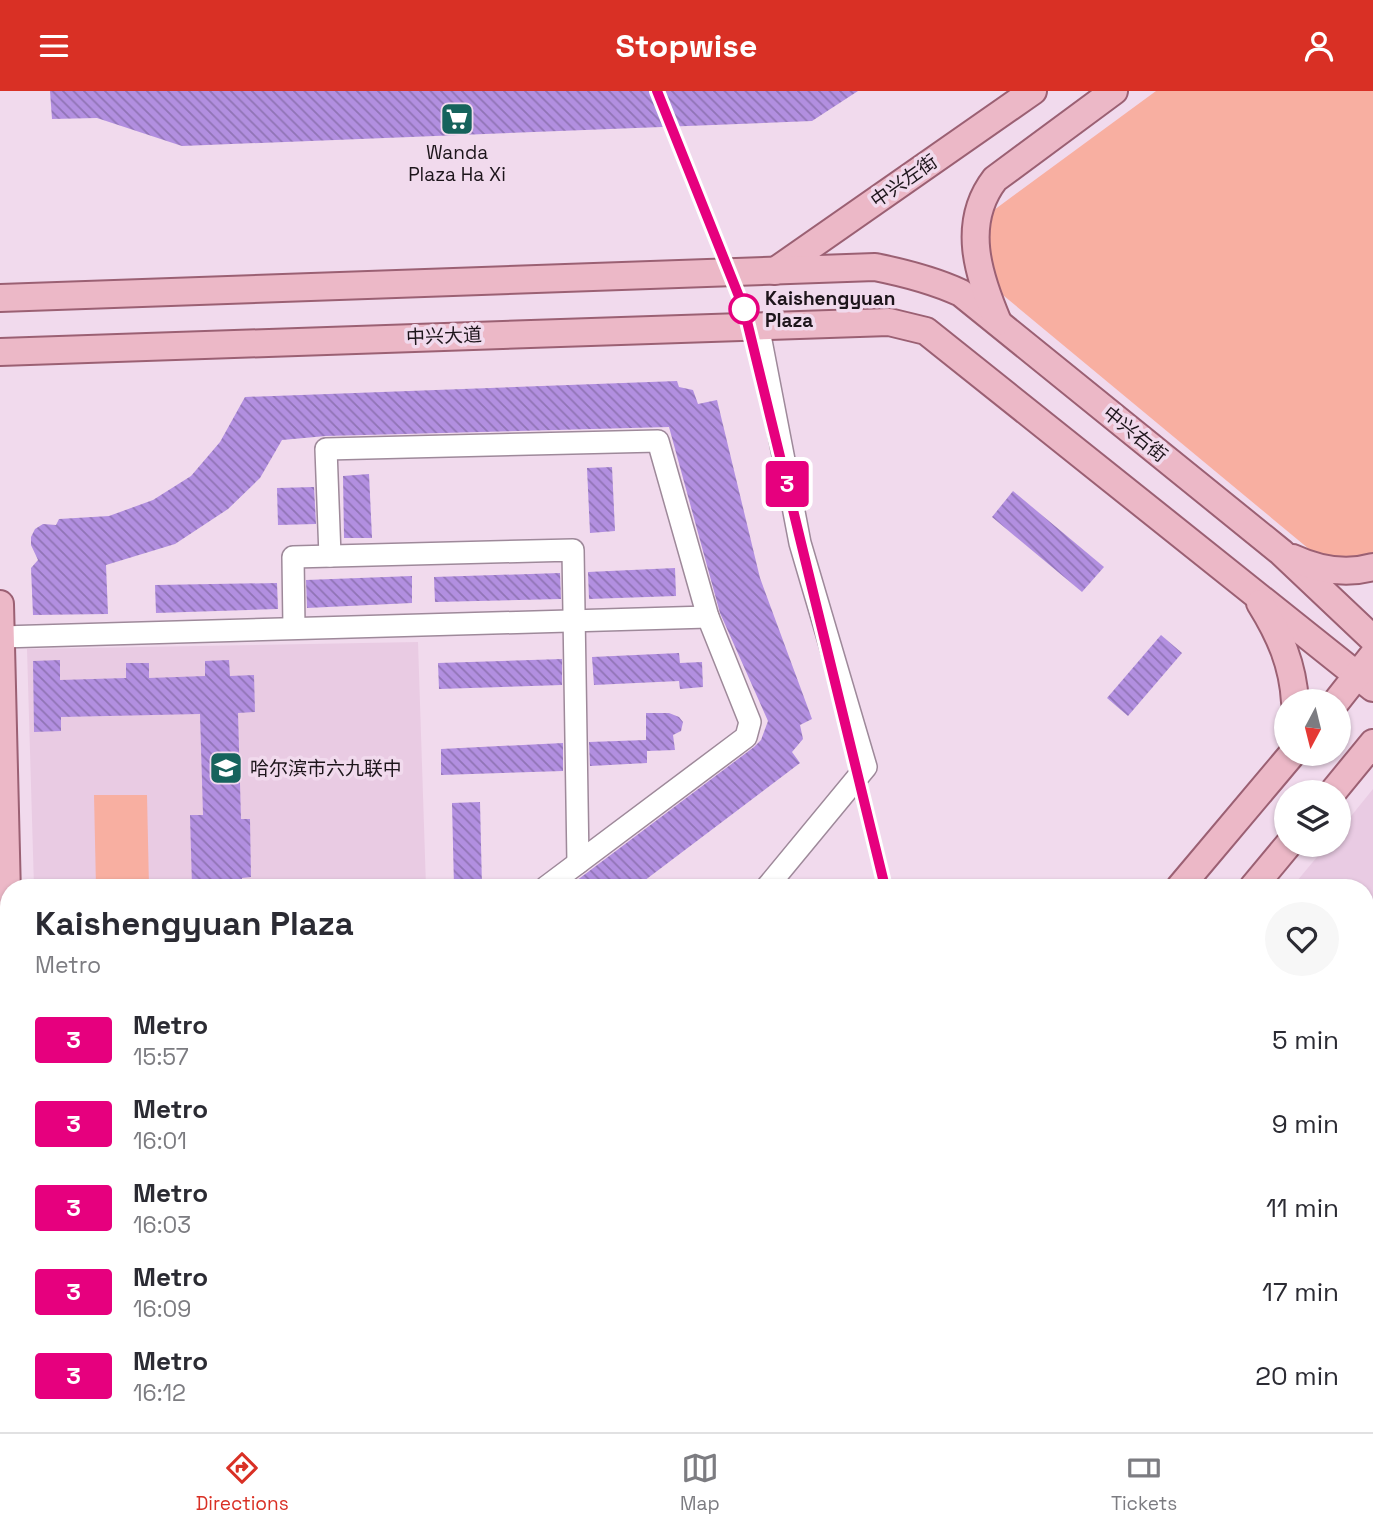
<!DOCTYPE html>
<html lang="en">
<head>
<meta charset="utf-8">
<style>
  body { margin:0; font-family:"Space Grotesk","Noto Sans SC",sans-serif; background:#f7f7f7; color:#2b2b33; height:100vh; display:flex; flex-direction:column; font-size:26px; white-space:nowrap }
  * { box-sizing:border-box; margin:0 }
  p { font-size:23px; color:#7c7c81 }
  .icon { flex:none; width:38px; height:38px; fill:none; stroke:currentColor; stroke-width:2; stroke-linecap:round; stroke-linejoin:round }
  .map { position:relative; flex:1; overflow:hidden }
  .drawer { position:absolute; left:0px; top:788px; width:1374px; height:555px; display:flex; flex-direction:column; background:#fff; border-radius:28px 28px 0 0; box-shadow:0 2px 5px #0004 }
  .drawer>* { flex:none }
  .badge { padding:0 14px; border-radius:5px; font-size:24px; line-height:46px }
  .needle { width:46px; rotate:187deg }
  .buttons { position:absolute; left:1274px; top:598px; display:grid; gap:14px }
  .buttons a { display:grid; place-items:center; width:77px; height:77px; border-radius:50%; background:#fff; box-shadow:0 2px 5px #0004; font-size:35px }
  .map>.badge { position:absolute; translate:-50% -50%; box-shadow:0 0 0 4px #fff }
  .round { display:grid; place-items:center; flex:none; width:74px; height:74px; border-radius:37px; background:#f7f7f7 }
  .head { display:flex; align-items:center; justify-content:space-between; height:119px; padding:0 35px }
  h1 { font-size:33px; font-weight:700; line-height:52px }
  ul { padding:0; list-style:none }
  li { display:flex; align-items:center; gap:21px; height:84px; padding:0 35px }
  li div { flex:1 }
  li b { display:block; font-size:26px }
  li em { font-style:normal }
  li .badge { min-width:77px; font-weight:700; text-align:center }
  header { display:flex; justify-content:space-between; align-items:center; height:91px; padding:0 35px; background:#d93025; color:#fff; font-size:32px; font-weight:700 }
  .menu { display:flex; justify-content:space-around; align-items:center; height:98px; border-top:2px solid #e1e1e2; background:#fff; font-size:19px; color:#7c7c81 }
  .menu a { display:grid; justify-items:center; gap:4px }
  .menu .on { color:#d93025 }
  .map>svg:first-child { display:block }
</style>
</head>
<body>
<header><svg class="icon" aria-label="menu" viewBox="0 0 24 24"><path d="M4 6h16M4 12h16M4 18h16"/></svg>Stopwise<svg class="icon" aria-label="person" viewBox="0 0 24 24"><circle cx="12" cy="8" r="4"/><path d="M4 21q1-7 8-7t8 7"/></svg></header>
<div class="map">
<svg width="1373" height="1341" viewBox="0 0 1373 1341">
  <defs>
    <pattern id="building-back-hatch" width="6" height="6" patternUnits="userSpaceOnUse" patternTransform="scale(1.75)"><rect width="6" height="6" fill="#b28fe0"/><path d="M-1 5l2 2M0 0l6 6M5-1l2 2" fill="none" stroke="#9074b5"/></pattern>
  </defs>
  <rect width="100%" height="100%" fill="#f1daed"/>
  <g fill="#e9cbe3">
    <polygon points="418,551 426,796 34,796 27,558"/>
    <polygon points="1373,698 1373,987 1365,980 1365,796 1292,796 1327,754 1339,754 1339,740"/>
  </g>
  <g fill="#f8afa1">
    <path d="M 1156,0 L 1373,0 L 1373,463 C 1355,472 1334,467 1315,463 L 998,200 C 980,171 982,151 994,119 Z"/>
    <polygon points="94,704 147,704 149,796 96,796"/>
    <polygon points="1365,980 1373,987 1373,1341 1096,1341 1087,1334 1365,1334"/>
    <polygon points="74,1334 281,1334 275,1341 77,1341"/>
    <polygon points="356,1334 407,1334 416,1341 350,1341"/>
  </g>
  <g fill="url(#building-back-hatch)">
    <polygon points="50,0 858,0 812,30 182,55 97,27 52,28"/>
    <polygon points="677,290 679,296 693,299 698,313 717,309 760,487 812,628 800,634 803,648 792,661 800,672 636,796 568,796 754,656 761,649 768,630 720,522 669,336 326,345 282,349 260,387 228,418 175,453 106,474 108,523 33,524 31,477 38,469 31,454 31,446 35,438 43,433 56,434 59,428 109,425 153,409 191,385 220,351 245,306"/>
    <polygon points="612,376 615,440 590,442 587,377"/>
    <polygon points="369,383 372,447 344,447 343,385"/>
    <polygon points="314,396 316,433 278,434 277,397"/>
    <polygon points="1013,400 1104,476 1082,501 992,426"/>
    <polygon points="675,477 676,505 589,508 588,481"/>
    <polygon points="560,482 561,508 435,511 434,486"/>
    <polygon points="412,485 412,512 307,517 306,489"/>
    <polygon points="277,492 278,518 156,522 155,494"/>
    <polygon points="1161,544 1182,562 1128,625 1107,607"/>
    <polygon points="679,562 680,572 702,571 703,596 680,598 679,590 594,594 592,566"/>
    <polygon points="562,568 562,594 439,598 438,572"/>
    <polygon points="60,569 60,589 126,587 126,572 149,572 149,587 205,585 205,570 229,569 230,585 254,584 255,621 238,622 241,728 250,728 251,786 242,787 242,796 192,796 190,724 203,724 200,623 61,626 61,640 34,641 33,570"/>
    <polygon points="646,622 669,622 679,626 683,631 681,640 673,644 675,659 647,660 647,672 590,675 589,651 646,649"/>
    <polygon points="563,652 563,680 441,684 441,658"/>
    <polygon points="480,711 482,796 454,796 452,712"/>
  </g>
  <g fill="none" stroke-linecap="round" stroke-linejoin="round">
    <defs>
      <g id="minor">
        <polyline points="758,234 800,452 866,676 767,796"/>
        <polyline points="330,465 326,358 658,350 708,526"/>
        <polyline points="294,537 293,466 573,459 578,772"/>
        <polyline points="1,546 708,526 750,631 746,646 546,796"/>
        <polyline points="314,1341 321,1334"/>
      </g>
      <g id="major">
        <polyline points="775,180 1033,0"/>
        <path d="M 0,207 L 875,176 C 905,182 933,189 961,202 L 1281,461 L 1373,548"/>
        <path d="M 998,231 C 978,184 961,132 995,88 L 1114,0"/>
        <polyline points="0,261 889,231 926,240 1373,597"/>
        <path d="M 1293,467 C 1319,479 1345,484 1373,476"/>
        <path d="M 1260,512 C 1280,544 1293,574 1295,611"/>
        <polyline points="0,513 9,887"/>
        <polyline points="1336,611 1373,564"/>
        <polyline points="1332,702 1373,652"/>
        <polyline points="1180,796 1292,663"/>
        <polyline points="1253,796 1288,754"/>
        <polyline points="0,1106 9,1106"/>
        <polyline points="0,1131 9,1130"/>
        <polyline points="0,1265 9,1309"/>
        <polyline points="17,1334 20,1341"/>
        <polyline points="40,1334 43,1341"/>
        <polyline points="595,1334 604,1341"/>
        <polyline points="638,1334 647,1341"/>
        <polyline points="724,1341 730,1334"/>
        <polyline points="801,1341 807,1334"/>
      </g>
    </defs>
    <use href="#minor" stroke="#9e899a" stroke-width="24"/>
    <use href="#major" stroke="#9b6073" stroke-width="30"/>
    <polyline stroke="#8a7a87" stroke-width="2.5" stroke-dasharray="5 5" stroke-linecap="butt" points="1336,1341 1339,1337"/>
    <use href="#minor" stroke="#fff" stroke-width="21"/>
    <use href="#major" stroke="#ecb8c7" stroke-width="26"/>
  </g>
  <g fill="none" stroke-linecap="round" stroke-linejoin="round">
    <defs>
      <polyline id="line" points="657,0 744,218 885,796"/>
    </defs>
    <use href="#line" stroke="#fff" stroke-width="16"/>
    <use href="#line" stroke="#e6007e" stroke-width="10"/>
  </g>
  <defs>
    <symbol id="supermarket-square" viewBox="-11 -11 22 22"><rect x="-9" y="-9" width="18" height="18" rx="4" fill="#16635c" stroke="#f1daed"/><path d="M-6-5.5h2.5l.6 2H6L4.5 2H-2.5L-4.4-4H-6ZM-1.5 3.2a1.3 1.3 0 1 0 .1 0ZM3 3.2a1.3 1.3 0 1 0 .1 0Z" fill="#fff"/></symbol>
    <symbol id="school-square" viewBox="-11 -11 22 22"><rect x="-9" y="-9" width="18" height="18" rx="4" fill="#16635c" stroke="#f1daed"/><path d="M0-5L7-2L0 1L-7-2ZM-4 1L0 2.5L4 1V4Q0 6-4 4Z" fill="#fff"/></symbol>
  </defs>
  <g fill-rule="evenodd">
    <use href="#supermarket-square" x="438" y="9" width="38" height="38"/>
    <use href="#school-square" x="207" y="658" width="38" height="38"/>
  </g>
  <circle fill="#fff" stroke="#e6007e" stroke-width="3.5" cx="744" cy="218" r="14"/>
  <g text-anchor="middle" dominant-baseline="central" stroke-width="7" stroke-linejoin="round" paint-order="stroke">
    <g font-size="19" fill="#1d151b" stroke="#f1daed">
      <text x="457" y="61">Wanda<tspan x="457" dy="22">Plaza Ha Xi</tspan></text>
      <text x="250" y="677" text-anchor="start">哈尔滨市六九联中</text>
    </g>
    <g font-size="19" fill="#1d151b" stroke="#f1daed">
      <text transform="translate(904 90) rotate(-35)">中兴左街</text>
      <text transform="translate(444 245) rotate(-2)">中兴大道</text>
      <text transform="translate(1135 343) rotate(39)">中兴右街</text>
    </g>
    <g font-size="19" font-weight="bold" fill="#1d151b" stroke="#f1daed" text-anchor="start">
      <text x="765" y="207">Kaishengyuan<tspan x="765" dy="22">Plaza</tspan></text>
    </g>
  </g>
</svg>
<div class="buttons">
<a><svg class="needle" viewBox="-14 -14 28 28"><path d="M0-13l5 13h-10z" fill="#e53935"/><path d="M0 13l5-13h-10z" fill="#7c7c81"/></svg></a>
<a><svg class="icon" aria-label="layers" viewBox="0 0 24 24"><path d="M12 4l9 5-9 5-9-5zM3 14l9 5 9-5"/></svg></a>
</div>
<b class="badge" style="left:787px;top:393px;background:#e6007e;color:#fff">3</b>
<section class="drawer">
<div class="head"><div><h1>Kaishengyuan Plaza</h1><p>Metro</p></div><a class="round"><svg class="icon" aria-label="heart" viewBox="0 0 24 24"><path d="M12 20l-8-8c-3-5 5-10 8-4 3-6 11-1 8 4z"/></svg></a></div>
<ul>
<li><span class="badge" style="background:#e6007e;color:#fff">3</span><div><b>Metro</b><p>15:57</p></div><em>5 min</em></li>
<li><span class="badge" style="background:#e6007e;color:#fff">3</span><div><b>Metro</b><p>16:01</p></div><em>9 min</em></li>
<li><span class="badge" style="background:#e6007e;color:#fff">3</span><div><b>Metro</b><p>16:03</p></div><em>11 min</em></li>
<li><span class="badge" style="background:#e6007e;color:#fff">3</span><div><b>Metro</b><p>16:09</p></div><em>17 min</em></li>
<li><span class="badge" style="background:#e6007e;color:#fff">3</span><div><b>Metro</b><p>16:12</p></div><em>20 min</em></li>
</ul>
</section>
</div>
<nav class="menu">
<a class="on"><svg class="icon" aria-label="directions" viewBox="0 0 24 24"><path d="M12 3l9 9-9 9-9-9zM9 14v-3h6M13 9l2 2-2 2"/></svg>Directions</a>
<a><svg class="icon" aria-label="map" viewBox="0 0 24 24"><path d="M3 6l6-2 6 2 6-2v14l-6 2-6-2-6 2zM9 4v14M15 6v14"/></svg>Map</a>
<a><svg class="icon" aria-label="tickets" viewBox="0 0 24 24"><path d="M3 7h18v10H3zM15 7v10"/></svg>Tickets</a>
</nav>
</body>
</html>
